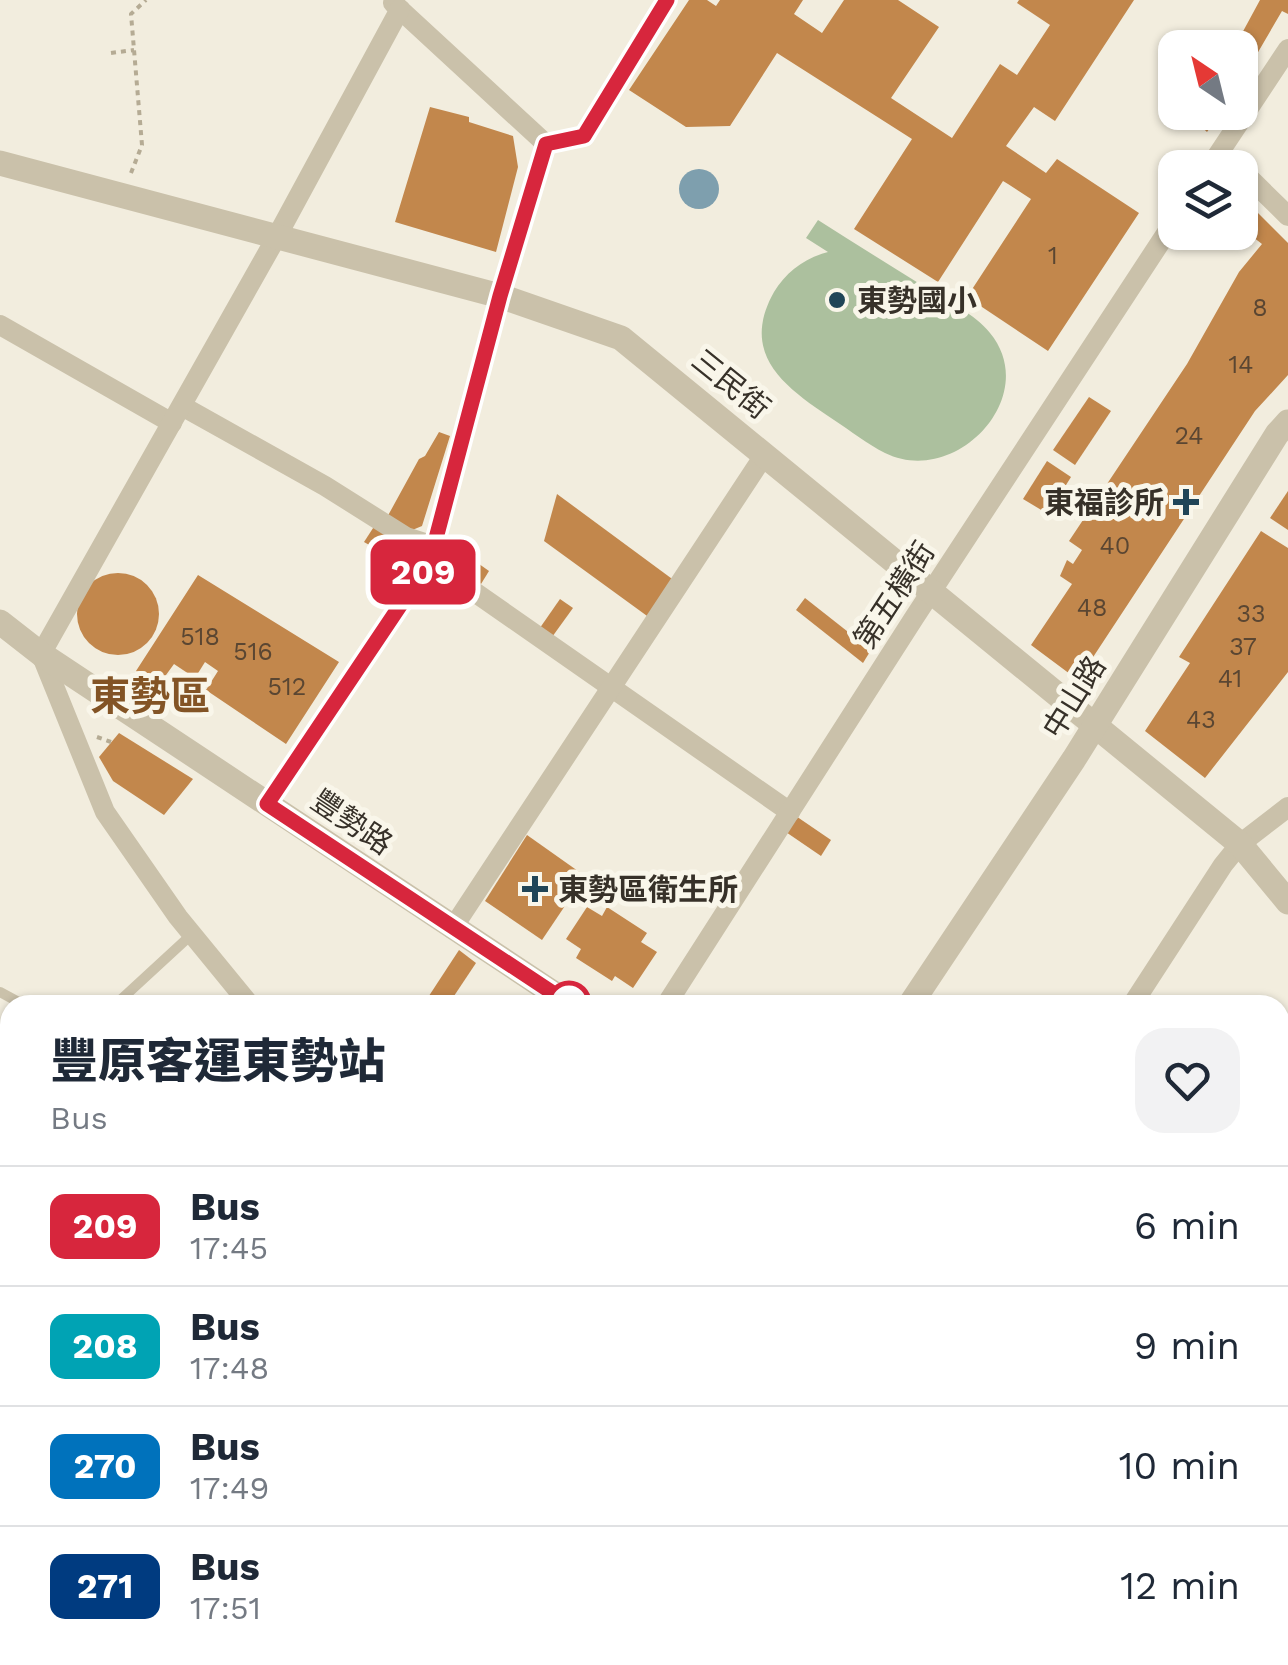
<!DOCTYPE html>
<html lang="en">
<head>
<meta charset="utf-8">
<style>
  body { margin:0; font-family:"Work Sans","Noto Sans TC",sans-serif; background:#f2f2f3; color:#1f2937; height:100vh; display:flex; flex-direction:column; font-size:38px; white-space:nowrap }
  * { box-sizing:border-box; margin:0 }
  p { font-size:32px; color:#747a83 }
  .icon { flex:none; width:55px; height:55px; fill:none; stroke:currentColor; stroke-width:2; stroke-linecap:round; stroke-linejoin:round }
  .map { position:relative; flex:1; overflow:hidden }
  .panel { position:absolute; left:0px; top:995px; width:1290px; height:670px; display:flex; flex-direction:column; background:#fff; border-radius:30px 30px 0 0; box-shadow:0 2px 8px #0004 }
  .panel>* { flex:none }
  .badge { padding:0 20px; border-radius:15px; font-size:35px; line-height:65px }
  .needle { width:65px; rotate:325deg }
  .fabs { position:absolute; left:1158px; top:30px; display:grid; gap:20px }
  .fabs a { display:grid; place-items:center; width:100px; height:100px; border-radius:20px; background:#fff; box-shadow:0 2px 8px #0004; font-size:50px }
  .map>.badge { position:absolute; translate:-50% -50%; box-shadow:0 0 0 5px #fff }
  .round { display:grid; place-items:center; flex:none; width:105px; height:105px; border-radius:30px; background:#f2f2f3 }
  .headline { display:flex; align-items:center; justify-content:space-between; height:170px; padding:0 50px }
  h1 { font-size:48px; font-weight:800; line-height:75px }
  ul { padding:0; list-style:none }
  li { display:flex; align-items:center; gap:30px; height:120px; padding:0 50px; border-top:2px solid #e0e1e3 }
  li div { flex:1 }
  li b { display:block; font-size:38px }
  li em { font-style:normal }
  li .badge { min-width:110px; font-weight:700; text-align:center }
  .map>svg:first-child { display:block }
</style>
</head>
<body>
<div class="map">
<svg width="1288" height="1665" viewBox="0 0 1288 1665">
  <rect width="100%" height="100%" fill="#f2edde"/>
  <path fill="#acc09e" d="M 818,220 C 854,243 891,266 928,289 C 949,302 975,314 990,333 C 1042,396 956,488 885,453 C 867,444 851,431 834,420 C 788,389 738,356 774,292 C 786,272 805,258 828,252 L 806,238 Z"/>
  <circle fill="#7e9fae" cx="699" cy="189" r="20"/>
  <g fill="#c2874c">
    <polygon points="689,0 707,0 716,6 720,0 803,0 794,14 822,33 844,0 898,0 939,27 891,98 952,138 1000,64 1017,75 1050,25 1017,3 1019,0 1134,0 1055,121 1034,107 1006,146 1046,173 1057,159 1139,213 1048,351 967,297 1031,199 1008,184 1003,181 938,282 854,229 912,139 777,53 730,126 686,127 629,90"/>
    <polygon points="1260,0 1288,0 1288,14 1282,11 1240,83 1240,48 1234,48"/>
    <polygon points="430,107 469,117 469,122 513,136 518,167 496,252 395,222"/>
    <polygon points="1186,112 1221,112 1207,132"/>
    <polygon points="1254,209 1288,243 1288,375 1255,411 1078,680 1031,645 1072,584 1060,576 1067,560 1073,564 1082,550 1069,541 1187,364 1239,272 1262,244 1240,227"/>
    <polygon points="1089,397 1111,411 1075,465 1053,450"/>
    <polygon points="439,432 450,436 422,526 405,533 385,521 419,459 425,456"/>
    <polygon points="1047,461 1071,477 1048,514 1023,499"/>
    <polygon points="1288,491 1288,530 1270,518"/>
    <polygon points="557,494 679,584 654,621 544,541"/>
    <polygon points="377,522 418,547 406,566 364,542"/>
    <polygon points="1261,531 1288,548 1288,672 1205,778 1145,731 1190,663 1179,657"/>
    <polygon points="451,544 489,571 481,584 457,567"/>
    <circle cx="118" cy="614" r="41"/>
    <polygon points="198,575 339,662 286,744 206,690 218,671 205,662 195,678 174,664 158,686 136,671"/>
    <polygon points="805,598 871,650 863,663 796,610"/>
    <polygon points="560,599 573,608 547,644 535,635"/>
    <polygon points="119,733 193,779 164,815 113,781 99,757"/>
    <polygon points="790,812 831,840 821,856 780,828"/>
    <polygon points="527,835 585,876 542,940 485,901"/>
    <polygon points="587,907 602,916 607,907 647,933 641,942 657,952 633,988 615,976 612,981 576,958 581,949 566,939"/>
    <polygon points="459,950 476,963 448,1005 423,1005"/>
    <polygon points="1280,1272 1288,1280 1288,1344 1280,1352"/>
    <polygon points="1280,1632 1288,1638 1288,1665 1215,1665 1223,1655 1280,1655"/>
  </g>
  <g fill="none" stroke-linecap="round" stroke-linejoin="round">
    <g stroke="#b5ab94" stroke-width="4" stroke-dasharray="5 5" stroke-linecap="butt">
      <polyline points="111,53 134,50"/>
      <polyline points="131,173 142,145 131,14 146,0"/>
      <polyline points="97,737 111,742"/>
      <polyline points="1280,1357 1288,1350"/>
    </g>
    <g stroke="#cac1aa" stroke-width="10">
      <polyline points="0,992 24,1005"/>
      <polyline points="115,1005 191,935"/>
      <polyline points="0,1118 10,1104"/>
      <polyline points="0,1288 10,1282"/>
      <polyline points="0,1526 10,1538"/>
      <polyline points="105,1655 114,1665"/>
      <polyline points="490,1655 502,1665"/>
      <polyline points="543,1665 553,1655"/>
    </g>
    <g stroke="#cac1aa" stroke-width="20">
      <polyline points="393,3 546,144"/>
      <polyline points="1209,168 1288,49"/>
      <polyline points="1240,169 1288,216"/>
      <polyline points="0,325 172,423"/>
      <polyline points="182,406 325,486 406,537 434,546"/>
      <polyline points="430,561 790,812"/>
      <polyline points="267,804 430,561 500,296 546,144 584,136 667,0"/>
      <polyline points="452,929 765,454"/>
      <polyline points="250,1005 178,917 105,812 41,654 276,238 400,9"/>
      <polyline points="666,1005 914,618 1175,220"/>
      <polyline points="1132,1005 1223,865 1240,844 1288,807"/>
      <polyline points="1280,1145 1288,1151"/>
      <polyline points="1280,1229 1288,1220"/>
      <polyline points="0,1438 10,1450"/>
      <polyline points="199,1655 209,1665"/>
      <polyline points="1161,1655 1176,1665"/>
      <polyline points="930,1665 939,1655"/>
    </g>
    <g stroke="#cac1aa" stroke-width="25">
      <polyline points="0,163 500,296 621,338 1240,844 1288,902"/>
      <polyline points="0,622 41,654 571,1005"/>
      <polyline points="910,1005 1074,759 1277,434 1288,422"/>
      <polyline points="1280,1465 1288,1471"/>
    </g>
  </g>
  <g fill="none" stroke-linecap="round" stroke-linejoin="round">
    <defs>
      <polyline id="line" points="571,1005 267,804 430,561 500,296 546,144 584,136 667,0"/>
    </defs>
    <use href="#line" stroke="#fff" stroke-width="22"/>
    <use href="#line" stroke="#d7263d" stroke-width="15"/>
  </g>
  <g fill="#204557" stroke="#f9f6ea" stroke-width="4">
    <circle cx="837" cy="300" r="10"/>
    <path d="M1181 487h10v10h10v10h-10v10h-10v-10h-10v-10h10z"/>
    <path d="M530 874h10v10h10v10h-10v10h-10v-10h-10v-10h10z"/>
  </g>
  <circle fill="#fff" stroke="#d7263d" stroke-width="5" cx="569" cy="1003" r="20"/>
  <g text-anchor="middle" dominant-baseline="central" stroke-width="10" stroke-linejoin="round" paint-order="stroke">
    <g font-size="25" fill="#5a4632">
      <text x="1053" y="255">1</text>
      <text x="1260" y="307">8</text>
      <text x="1241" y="364">14</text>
      <text x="1189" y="435">24</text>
      <text x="1115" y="545">40</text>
      <text x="1092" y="607">48</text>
      <text x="1251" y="613">33</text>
      <text x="200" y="636">518</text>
      <text x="1243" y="646">37</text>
      <text x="253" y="651">516</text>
      <text x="1230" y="678">41</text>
      <text x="287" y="686">512</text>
      <text x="1201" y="719">43</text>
    </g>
    <g font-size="30" font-weight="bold" fill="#373129" stroke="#f9f6ea" text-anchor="start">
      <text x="857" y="300">東勢國小</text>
      <text x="1164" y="502" text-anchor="end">東福診所</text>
      <text x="558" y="889">東勢區衛生所</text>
    </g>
    <g font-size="30" fill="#373129" stroke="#f9f6ea">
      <text transform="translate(731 384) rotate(39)">三民街</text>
      <text transform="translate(894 595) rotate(-57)">第五橫街</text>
      <text transform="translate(1074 697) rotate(-58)">中山路</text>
      <text transform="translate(352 822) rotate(34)">豐勢路</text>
    </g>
    <g font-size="40" font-weight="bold" fill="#835425" stroke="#f9f6ea">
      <text x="150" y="696">東勢區</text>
    </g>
  </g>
</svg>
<div class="fabs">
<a><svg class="needle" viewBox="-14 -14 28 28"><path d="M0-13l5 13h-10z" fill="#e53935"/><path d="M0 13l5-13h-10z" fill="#747a83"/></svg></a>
<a><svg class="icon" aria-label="layers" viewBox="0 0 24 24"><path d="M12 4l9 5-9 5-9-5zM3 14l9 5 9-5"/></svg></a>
</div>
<b class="badge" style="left:423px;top:572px;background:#d7263d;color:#fff">209</b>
<section class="panel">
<div class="headline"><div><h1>豐原客運東勢站</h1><p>Bus</p></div><a class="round"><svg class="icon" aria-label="heart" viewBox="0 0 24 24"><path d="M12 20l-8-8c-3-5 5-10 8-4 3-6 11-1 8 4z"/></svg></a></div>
<ul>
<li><span class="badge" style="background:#d7263d;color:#fff">209</span><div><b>Bus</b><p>17:45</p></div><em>6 min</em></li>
<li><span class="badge" style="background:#00a3b4;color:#fff">208</span><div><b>Bus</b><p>17:48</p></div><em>9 min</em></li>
<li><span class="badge" style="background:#0072bc;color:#fff">270</span><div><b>Bus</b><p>17:49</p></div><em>10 min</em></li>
<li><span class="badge" style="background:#003b80;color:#fff">271</span><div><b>Bus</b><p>17:51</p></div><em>12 min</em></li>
</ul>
</section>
</div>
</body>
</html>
